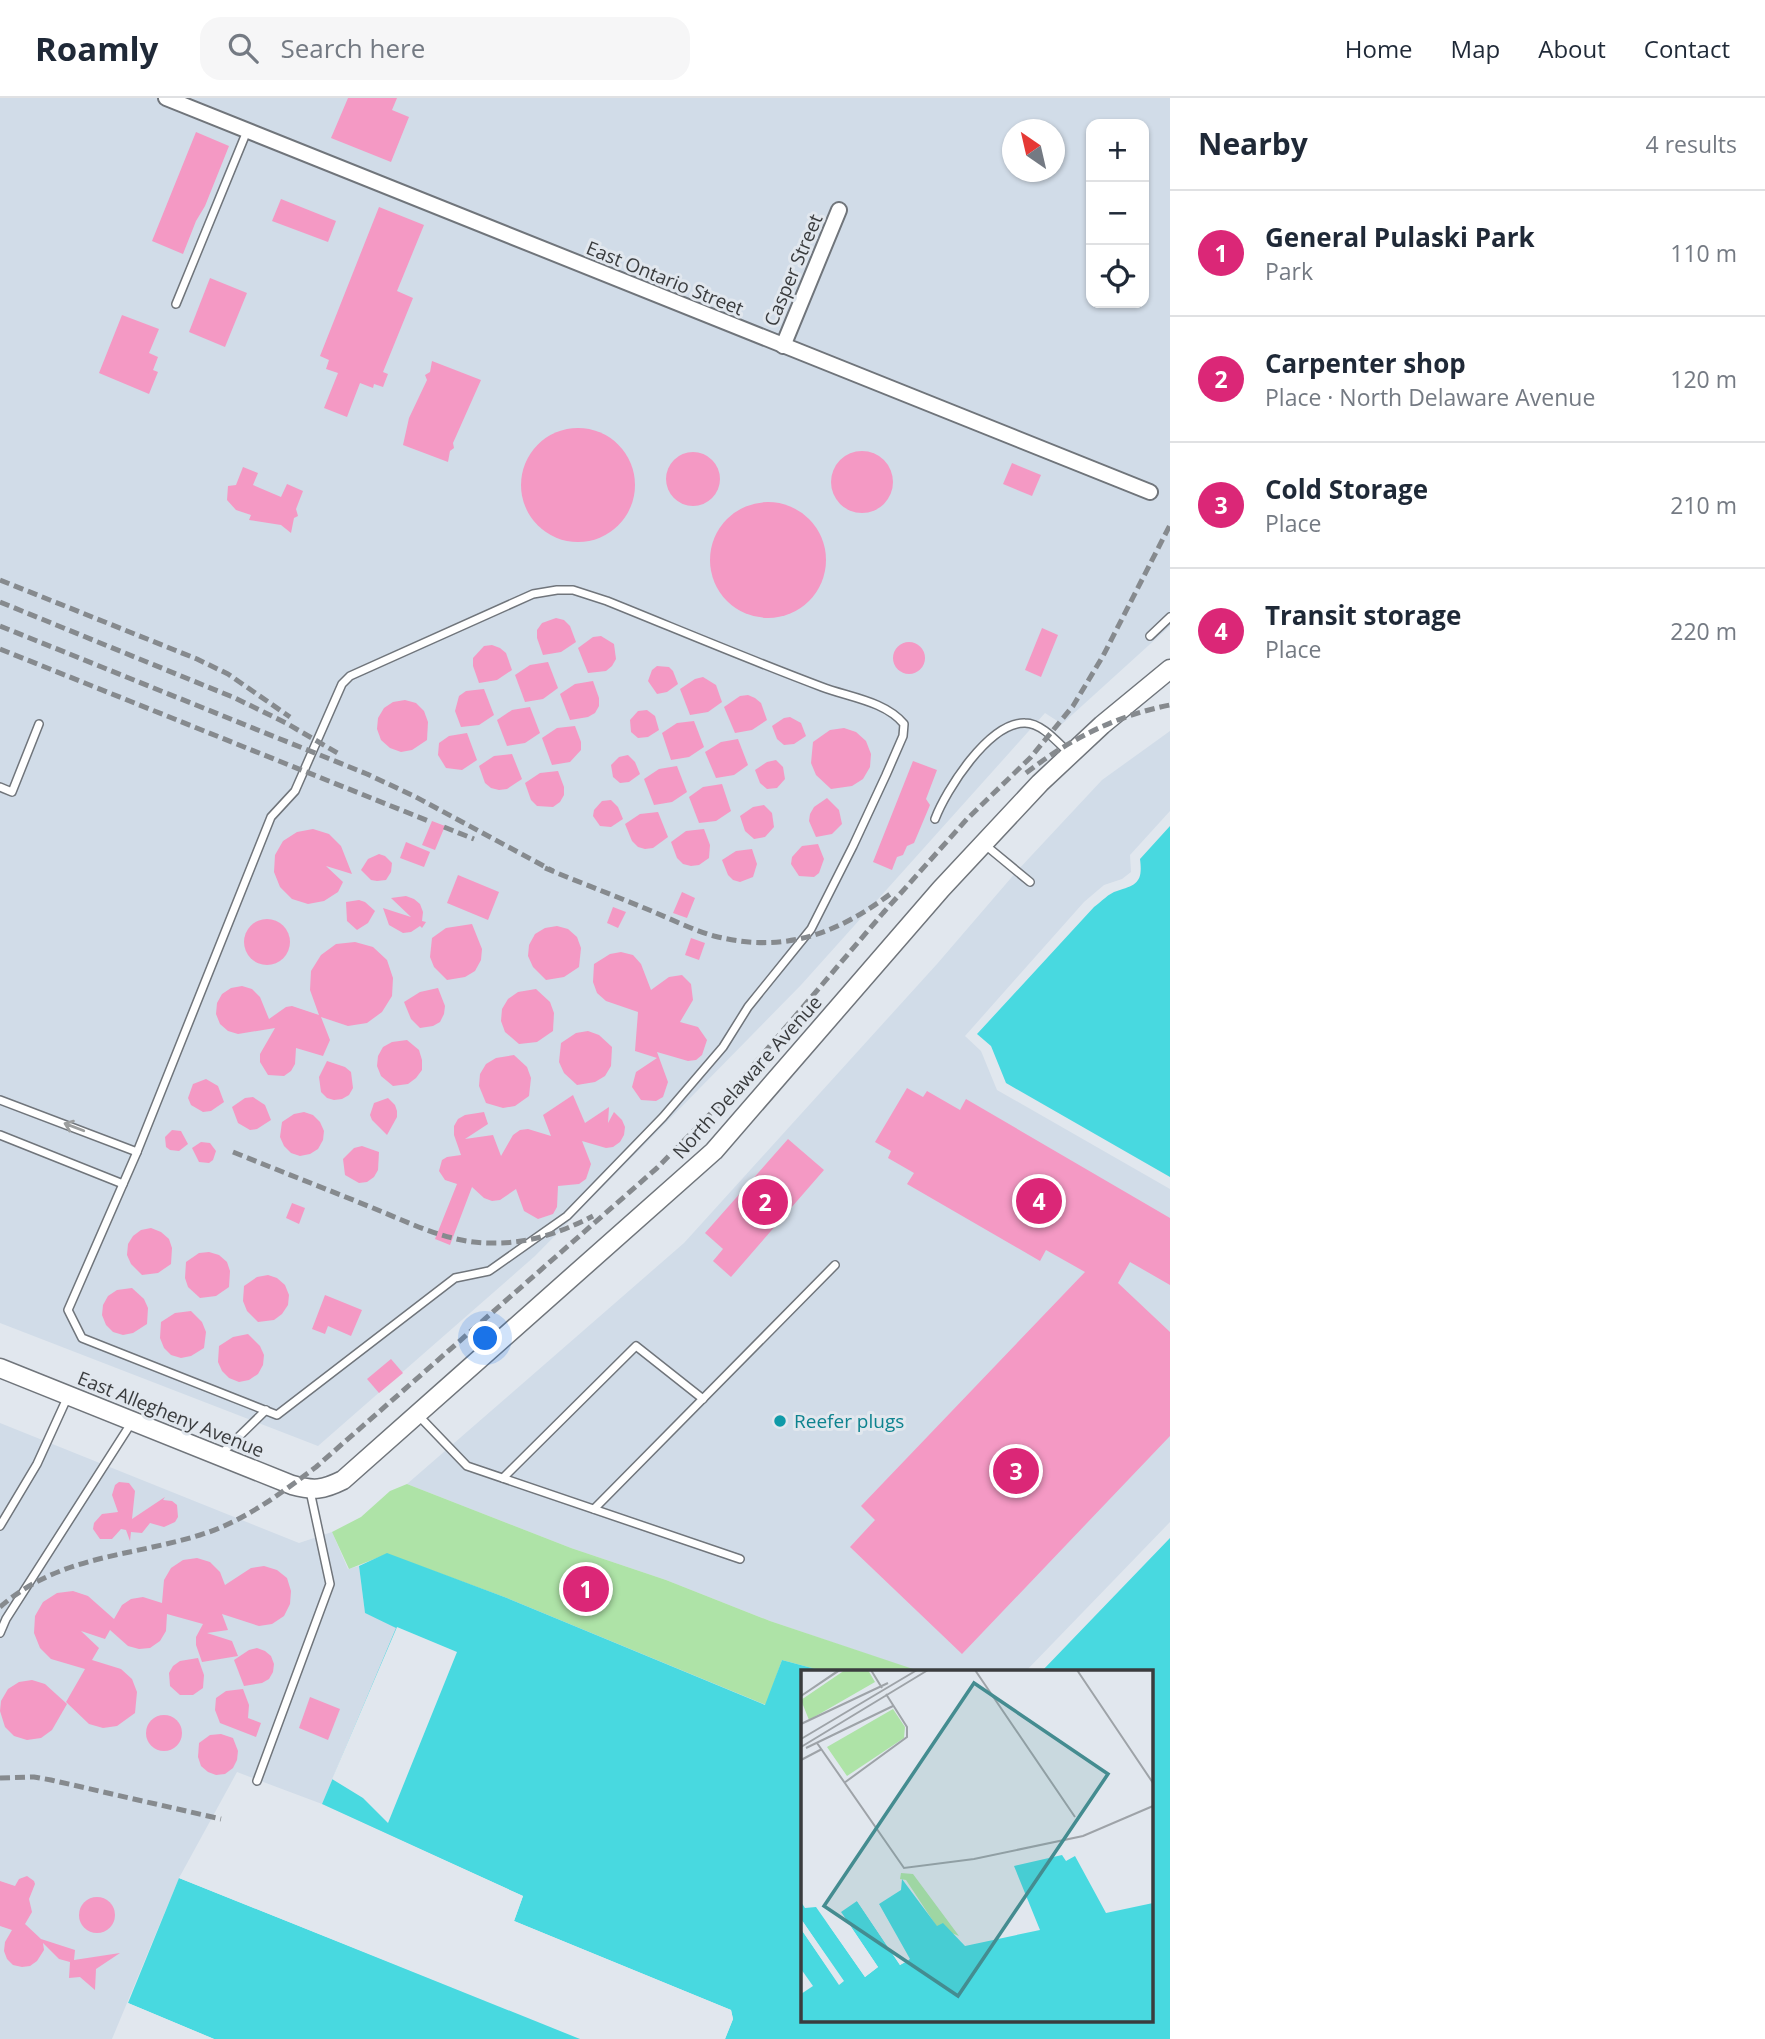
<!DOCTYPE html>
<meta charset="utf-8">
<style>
:root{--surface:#fff;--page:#f6f6f7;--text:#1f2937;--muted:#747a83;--line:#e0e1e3;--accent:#db2777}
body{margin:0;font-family:"Open Sans",sans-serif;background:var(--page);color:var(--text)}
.controls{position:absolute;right:21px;top:21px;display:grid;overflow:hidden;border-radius:14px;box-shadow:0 2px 5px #0004}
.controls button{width:63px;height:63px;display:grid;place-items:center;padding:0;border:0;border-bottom:2px solid var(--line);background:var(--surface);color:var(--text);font:35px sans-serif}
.compass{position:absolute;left:1002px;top:21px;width:63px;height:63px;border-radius:50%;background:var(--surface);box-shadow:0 2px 5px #0004;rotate:326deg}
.you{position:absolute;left:486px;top:1241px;width:24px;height:24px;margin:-18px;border:5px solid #fff;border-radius:50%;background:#1a73e8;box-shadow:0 0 0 10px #1a73e833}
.badge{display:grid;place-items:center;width:46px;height:46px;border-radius:50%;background:var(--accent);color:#fff;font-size:23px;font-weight:700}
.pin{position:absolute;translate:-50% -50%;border:4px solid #fff;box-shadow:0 2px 7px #0006}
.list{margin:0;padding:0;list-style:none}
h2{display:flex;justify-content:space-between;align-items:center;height:91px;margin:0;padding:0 28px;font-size:30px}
h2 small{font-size:23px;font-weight:400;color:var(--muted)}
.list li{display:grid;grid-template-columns:46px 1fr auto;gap:21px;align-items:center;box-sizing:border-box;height:126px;padding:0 28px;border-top:2px solid var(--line)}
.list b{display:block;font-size:26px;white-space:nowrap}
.list p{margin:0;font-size:23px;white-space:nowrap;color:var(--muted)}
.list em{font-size:23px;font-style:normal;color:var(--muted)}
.icon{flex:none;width:38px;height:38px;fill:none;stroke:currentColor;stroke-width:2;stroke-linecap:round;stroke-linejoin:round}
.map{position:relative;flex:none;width:1170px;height:1941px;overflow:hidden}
header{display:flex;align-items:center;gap:42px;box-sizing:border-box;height:98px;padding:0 35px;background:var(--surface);border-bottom:2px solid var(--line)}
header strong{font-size:33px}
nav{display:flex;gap:38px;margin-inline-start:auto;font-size:24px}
.search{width:490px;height:63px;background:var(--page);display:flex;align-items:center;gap:18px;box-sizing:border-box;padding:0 24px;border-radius:21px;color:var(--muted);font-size:26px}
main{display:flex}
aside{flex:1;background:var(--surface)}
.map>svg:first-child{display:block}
.built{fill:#d1dce8;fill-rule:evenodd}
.green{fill:#aee3a7}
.water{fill:#48d9e0}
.pier{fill:#e1e7ee}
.building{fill:#f499c4}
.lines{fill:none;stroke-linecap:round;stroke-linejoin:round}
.service-casing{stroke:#70757b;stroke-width:10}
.minor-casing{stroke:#70757b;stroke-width:18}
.tertiary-casing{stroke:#70757b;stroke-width:21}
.service{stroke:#fff;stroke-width:7}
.minor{stroke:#fff;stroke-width:14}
.tertiary{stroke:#fff;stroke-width:18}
.rail{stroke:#868a8e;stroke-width:5;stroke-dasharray:10 5;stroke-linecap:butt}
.oneway{stroke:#9c9e9e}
.culture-dot{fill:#0f9aa8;stroke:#e1e7ee;stroke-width:2.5}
.labels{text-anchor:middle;stroke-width:6;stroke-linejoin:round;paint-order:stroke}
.street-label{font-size:19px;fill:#3a3c3e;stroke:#e1e7ee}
.culture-label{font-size:19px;fill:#0d838f;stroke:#e1e7ee;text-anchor:start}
.inset-road{fill:none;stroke:#9ea3a8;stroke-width:2}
.view{fill:#448c90;fill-opacity:0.15;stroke:#448c90;stroke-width:3.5}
.inset-edge{fill:none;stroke:#3a3c3e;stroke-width:3.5}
</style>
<header>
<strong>Roamly</strong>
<div class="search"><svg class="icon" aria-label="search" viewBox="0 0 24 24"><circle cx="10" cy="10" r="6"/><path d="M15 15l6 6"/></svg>Search here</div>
<nav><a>Home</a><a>Map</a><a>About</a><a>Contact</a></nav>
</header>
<main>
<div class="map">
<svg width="1170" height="1941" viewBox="0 0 1170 1941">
<rect width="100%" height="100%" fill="#e1e7ee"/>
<g class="built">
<path d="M0 0H1170V528L1062 626 1045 615 801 887 535 1158 318 1348 0 1225ZM1091 26H1144V205H1091ZM1012 32H1054V74H1012Z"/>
<path d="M1170 633V713L1130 757 1131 774 1122 781 1104 787 1084 804 965 938 981 953 997 992 1170 1091V1424L1026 1573 919 1574 911 1571 770 1523 666 1482 571 1450 407 1386 684 1145 937 866 1017 773 1102 682Z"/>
<path d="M0 1325 299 1445 332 1434 348 1471 359 1468 365 1515 397 1529 322 1706 237 1674 179 1780 112 1941H0Z"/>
</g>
<path class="green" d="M407 1386 571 1450 666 1482 770 1523 919 1573H823L782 1562 766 1607 507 1500 387 1456 349 1471 332 1434 361 1419 390 1393Z"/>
<g class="water">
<path d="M1170 728V1079L1006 985 991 948 977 936 1094 809C1101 804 1109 795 1117 793 1137 787 1143 784 1140 761Z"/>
<path d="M1170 1440V1941H725L733 1921 731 1912 514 1823 523 1798 322 1706 396 1530 365 1515 359 1468 387 1455 507 1500 765 1607 782 1562 823 1573 802 1574V1922H1151V1574L1042 1573Z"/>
<path d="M179 1780 580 1941H214L128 1905Z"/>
</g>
<g class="pier">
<path d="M397 1529 457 1554 388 1725 363 1700 332 1681Z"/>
<path d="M318 1705 523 1798 514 1823 731 1912 733 1921 725 1941H721L729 1920V1915L512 1826 511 1822 519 1799 320 1709Z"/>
<path d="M181 1777 581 1938 583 1941 179 1780Z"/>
<path d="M128 1905 214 1941H205L127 1909Z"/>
</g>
<g class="building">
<path d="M348 0H397L392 12 409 19 391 64 331 40Z"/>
<path d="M196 34 229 48 205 108 196 123 183 156 152 143Z"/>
<path d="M281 101 336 123 328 144 272 123Z"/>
<path d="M379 109 424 127 397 193 413 200 383 274 388 276 383 289 374 286 373 290 360 285 347 319 324 310 338 275 326 271 329 262 320 258Z"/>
<path d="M210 180 247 195 225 249 189 234Z"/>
<path d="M122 217 159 231 149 255 158 259 153 272 158 274 149 296 99 275Z"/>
<path d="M432 263 481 282 453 345 454 350 450 353 448 364 403 347 409 320 427 282 425 277 430 274Z"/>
<circle cx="578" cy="387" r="57"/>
<circle cx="862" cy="384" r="31"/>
<circle cx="693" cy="381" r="27"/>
<path d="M1012 365 1041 377 1032 398 1003 386Z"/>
<path d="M243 369 258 375 253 387 281 399 287 386 303 393 296 411 298 418 294 420 291 435 281 427 249 422 251 417 236 412 227 402 228 388 236 387Z"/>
<circle cx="768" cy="462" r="58"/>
<path d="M556 520 564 522 570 528 576 544 561 554 543 557 537 540V532L542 525Z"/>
<path d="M1042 530 1058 537 1041 579 1025 572Z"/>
<path d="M601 538 614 546 616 561 612 568 606 573 588 575 578 550 593 539Z"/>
<circle cx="909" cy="560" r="16"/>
<path d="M492 547 500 550 506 555 512 572 497 582 479 585 473 568V560L484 548Z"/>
<path d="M548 564 558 590 543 601 525 604 515 577 530 567Z"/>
<path d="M657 568 669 569 673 573 678 586 667 594 657 596 648 583 652 572Z"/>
<path d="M703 579 716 587 722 604 708 614 690 617 680 591 695 581Z"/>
<path d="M593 583 599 600V608L595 615 588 619 570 622 560 596 575 586Z"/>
<path d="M484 591 494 617 479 627 461 629 455 613 459 598 466 593Z"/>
<path d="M748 597 755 600 761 605 767 622 752 632 735 635 724 609 740 598Z"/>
<path d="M405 602 416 605 424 613 428 624 427 642 412 652 401 654 390 650 381 642 377 631 378 620 384 610 393 604Z"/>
<path d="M530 609 540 635 525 645 507 648 497 622 512 612Z"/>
<path d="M647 612 655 618 659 632 648 639 638 640 631 634 630 622 638 613Z"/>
<path d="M790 619 801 625 806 638 794 646 784 647 777 641 772 628 784 620Z"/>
<path d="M694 623 704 649 689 659 671 662 662 635 677 625Z"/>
<path d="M575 628 581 644V652L570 664 552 667 542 640 557 630Z"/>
<path d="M844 630 856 634 866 643 871 656 870 669 863 681 852 688 831 691 816 677 811 665 813 644 830 632Z"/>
<path d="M467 635 477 662 462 672 446 670 438 657 439 645 449 638Z"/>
<path d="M738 641 748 667 734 677 716 680 705 654 721 644Z"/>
<path d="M512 656 522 681 507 691 499 692 491 690 485 685 479 668 494 658Z"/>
<path d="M628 657 635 664 640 676 629 684 620 685 613 679 611 667 619 659Z"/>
<path d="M776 662 783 669 785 681 777 690 767 691 760 685 755 672 767 664Z"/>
<path d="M913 663 937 672 926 701 930 707 914 745 907 748 903 757 897 759 892 772 873 764Z"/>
<path d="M677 668 687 694 672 704 654 707 644 681 659 671Z"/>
<path d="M558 673 564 689V697L560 704 553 709 537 708 531 702 525 685 540 675Z"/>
<path d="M722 686 731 713 716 723 699 725 689 699 703 689Z"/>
<path d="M827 700 839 712 842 726 832 736 816 739 809 723 810 716 814 709Z"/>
<path d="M611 702 618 709 623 721 611 729 600 728 593 718 594 712 602 703Z"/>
<path d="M764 707 772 715 774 729 765 739 754 741 745 733 740 718 753 709Z"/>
<path d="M658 714 668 739 653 750 645 751 638 749 632 743 625 726 640 716Z"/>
<path d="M432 723 445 728 435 752 422 747Z"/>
<path d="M313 731 329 736 341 748 352 776 326 768 343 784 338 794 324 803 308 806 292 801 280 789 274 774 275 757 283 743 297 734Z"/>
<path d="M704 731 710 747 709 760 699 767 691 768 683 766 677 760 671 744 686 733Z"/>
<path d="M406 744 430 754 424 769 400 760Z"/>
<path d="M818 746 824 761 819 775 814 779 799 778 791 766 792 759 802 748Z"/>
<path d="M752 751 757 766 753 779 740 784 733 782 728 777 722 762 736 753Z"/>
<path d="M379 756 385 758 392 765 391 774 386 782 377 783 371 782 361 772 368 761Z"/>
<path d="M458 777 499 794 488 822 447 805Z"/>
<path d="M682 794 695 800 687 820 673 815Z"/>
<path d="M406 798 414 801 420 806 423 814 422 823 426 824 422 830 420 828 411 834 403 835 389 827 383 810 411 819 391 800Z"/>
<path d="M359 802 365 804 375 813 368 825 357 832 347 823 346 804Z"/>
<path d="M613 809 626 814 618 830 607 825Z"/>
<circle cx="267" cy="844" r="23"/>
<path d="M472 826 482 851 481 862 475 873 465 879 447 882 434 869 430 859 432 840 446 830Z"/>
<path d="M557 828 568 831 577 839 581 850 579 869 564 879 546 882 533 869 528 858 529 847 535 836 545 830Z"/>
<path d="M691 840 705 845 699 862 685 857Z"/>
<path d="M355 844 373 849 387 862 393 880 392 898 382 914 367 925 348 928 321 919 330 942 323 958 296 950 295 966 291 973 284 978 268 977 260 964V956L275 930 238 936 228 933 220 926 216 916 217 905 222 896 231 890 242 888 252 891 260 899 269 921 286 909 292 908 319 917 310 892 311 873 321 857 336 846Z"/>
<path d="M621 854 633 857 641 866 651 892 669 879 682 877 691 886 693 902 680 924 698 929 707 942 702 957 696 962 688 963 657 954 668 984 663 999 656 1003 641 1002 632 989 636 974 657 960 635 953 638 914 606 903 597 895 593 884 594 866 610 856Z"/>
<path d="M438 890 445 908 444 916 440 924 433 928 420 930 411 921 404 904 420 894Z"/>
<path d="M536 891 550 904 554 915 553 933 537 944 519 946 505 934 501 923 502 911 508 901 518 894Z"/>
<path d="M588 933 599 937 612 949 611 968 605 978 595 984 577 987 564 975 559 964 561 945 576 935Z"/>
<path d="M407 942 419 952 422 962V972L416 980 408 986 393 988 381 978 377 968 378 958 383 949 392 944Z"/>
<path d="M514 957 527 969 531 980 529 998 515 1008 503 1010 486 1005 479 988 480 976 486 966 496 960Z"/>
<path d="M327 963 345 969 351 974 353 990 349 997 342 1001 334 1002 327 1000 321 994 319 979Z"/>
<path d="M206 981 218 988 224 1004 211 1013 203 1014 191 1007 188 1000 193 986Z"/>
<path d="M907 990 923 999 927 993 960 1012 966 1001 1170 1120V1187L1130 1164 1118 1185 1170 1234V1338L962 1556 850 1449 875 1422 861 1408 1085 1174 1046 1152 1040 1163 907 1086 914 1075 888 1060 891 1053 875 1044Z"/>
<path d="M573 997 585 1025 609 1009 608 1025 614 1014 622 1022 625 1029 624 1037 620 1044 613 1049 606 1050 582 1043 591 1066 586 1081 579 1086 558 1088 557 1109 553 1116 538 1121 524 1113 516 1091 500 1102 492 1103 484 1100 472 1089 450 1147 435 1141 457 1086 445 1082 439 1073 442 1062 447 1059 461 1057 454 1037V1028L458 1021 465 1017 484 1014 488 1026 465 1041 493 1037 501 1058 513 1037 520 1032 528 1031 551 1038 543 1017Z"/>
<path d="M253 999 265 1007 271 1022 257 1031 250 1032 238 1025 232 1009 245 1000Z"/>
<path d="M388 1000 395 1007 397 1013V1019L387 1037 372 1022 370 1017 374 1005Z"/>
<path d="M304 1014 313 1017 320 1024 324 1033 323 1042 318 1051 310 1056 300 1058 291 1055 284 1048 280 1039 282 1024 294 1016Z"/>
<path d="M172 1032 181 1033 188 1046 179 1053 170 1052 166 1049 165 1039Z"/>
<path d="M788 1041 824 1072 731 1179 713 1163 723 1151 705 1135Z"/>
<path d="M201 1044 210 1045 216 1053 213 1062 209 1065 199 1064 192 1050Z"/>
<path d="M362 1048 379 1054 378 1072 374 1079 367 1084 359 1085 345 1077 343 1061 354 1050Z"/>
<path d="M292 1105 305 1110 299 1126 286 1120Z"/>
<path d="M151 1130 161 1134 169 1141 172 1150 171 1166 158 1175 142 1177 131 1166 127 1157 128 1146 133 1138 141 1132Z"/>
<path d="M209 1154 219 1157 227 1164 230 1173 229 1189 216 1198 200 1200 188 1189 185 1180 186 1164 199 1155Z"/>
<path d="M268 1177 277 1180 285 1187 289 1197 288 1207 282 1216 274 1222 258 1224 247 1213 243 1203 244 1188 257 1179Z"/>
<path d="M132 1190 144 1201 148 1210 147 1226 133 1235 123 1237 113 1234 106 1227 102 1217 103 1207 108 1198 117 1192Z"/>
<path d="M325 1197 362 1212 351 1238 328 1228 325 1236 312 1231Z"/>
<path d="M191 1213 202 1224 206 1234 204 1250 191 1258 181 1260 171 1257 164 1250 160 1240 161 1224 175 1215Z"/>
<path d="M248 1236 260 1248 264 1257 263 1267 258 1276 249 1282 239 1284 229 1280 222 1273 218 1264 219 1248 233 1239Z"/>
<path d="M391 1261 403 1275 379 1295 367 1281Z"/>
<path d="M119 1384 129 1385 135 1393 132 1421 165 1399 163 1402 172 1403 177 1407 178 1419 175 1424 164 1429 150 1425 142 1435 131 1434 130 1443 126 1432 121 1431 112 1441H100L93 1431 94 1425 102 1416 118 1414 112 1397 115 1387Z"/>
<path d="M197 1460 210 1464 220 1474 225 1487 251 1470 264 1468 277 1472 287 1480 291 1493 290 1506 284 1518 272 1526 259 1528 222 1516 228 1532 207 1535 232 1543 238 1558 202 1564 196 1547V1539L203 1526 167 1516 166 1533 160 1543 150 1550 139 1551 128 1548 110 1532 105 1541 81 1533 99 1550 92 1562 121 1571 132 1581 137 1594 135 1615 117 1628 103 1630 89 1626 66 1604 85 1571 51 1561 40 1550 34 1535 35 1518 43 1504 57 1495 73 1493 88 1498 114 1521 122 1507 131 1501 143 1499 162 1505 164 1482 171 1470 183 1462Z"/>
<path d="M257 1550 265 1553 271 1558 274 1566 273 1574 269 1581 262 1585 244 1588 234 1562 249 1552Z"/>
<path d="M198 1560 204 1577 203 1590 193 1597H180L170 1588 169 1575 173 1568 180 1563Z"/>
<path d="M32 1582 45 1586 67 1606 52 1632 41 1640 27 1642 14 1638 5 1629 0 1613 1 1603 8 1591 19 1584Z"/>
<path d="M243 1591 249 1607 248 1620 261 1625 256 1639 220 1625 215 1612 216 1600 226 1593Z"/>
<path d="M310 1599 340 1611 328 1642 299 1630Z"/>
<circle cx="164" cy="1635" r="18"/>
<path d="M221 1636 233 1640 238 1653 237 1662 233 1670 225 1676 216 1677 208 1674 201 1668 198 1659 199 1645 210 1637Z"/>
<path d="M27 1778 34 1783 35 1786 29 1801 32 1814 25 1826 41 1841 75 1852 74 1862 120 1855 96 1871 95 1892 80 1879 69 1880 70 1864 59 1861 43 1845 44 1852 37 1863 30 1868 22 1869 13 1867 7 1861 4 1853 5 1844 12 1832 0 1828V1783L15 1788 19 1781Z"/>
<circle cx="97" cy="1817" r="18"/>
</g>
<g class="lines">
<g class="service-casing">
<g id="service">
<path d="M176 206 247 33"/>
<path d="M557 492H573L607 503C679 532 750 562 822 589 848 599 885 603 904 626L903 638 886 677 853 748 811 831 748 909 723 949 663 1019 567 1118 489 1173 455 1180 277 1317 82 1240 68 1212 137 1054 271 719 295 693 342 586 350 578 533 496Z"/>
<path d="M1150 538 1170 519"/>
<path d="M0 689 12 694 39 626"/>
<path d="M935 721C946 692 989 624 1025 625 1042 625 1058 645 1069 655"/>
<path d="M984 746 1030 784"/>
<path d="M0 1002 137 1054"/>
<path d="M0 1037 123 1086"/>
<path d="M418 1317 467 1368 740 1461"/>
<path d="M220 1357 266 1312"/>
<path d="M503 1380 636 1248 703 1301"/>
<path d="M594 1411 835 1167"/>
<path d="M0 1428 37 1366 68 1298"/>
<path d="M0 1535 6 1521 132 1324"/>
<path d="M257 1683 330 1486 310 1393"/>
</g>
</g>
<g class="minor-casing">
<g id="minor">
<path d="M166 0 1150 394"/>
<path d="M783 248 839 112"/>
</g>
</g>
<g class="tertiary-casing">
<path id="tertiary" d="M0 1270 292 1387C314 1393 323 1392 343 1382L714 1053 941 791 1040 685 1102 627 1170 571"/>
</g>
<use href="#service" class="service"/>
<use href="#minor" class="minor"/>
<use href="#tertiary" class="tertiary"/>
<g class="rail">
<path d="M0 482 197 561 228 576 290 619"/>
<path d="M0 504 235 600 286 625 341 657"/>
<path d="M0 528 367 676 414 698 553 773"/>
<path d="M0 551 431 724"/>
<path d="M1026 675C1070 641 1115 618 1170 607"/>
<path d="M444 729 474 741"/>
<path d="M545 770C581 785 618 799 654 814 673 822 693 832 714 838 785 856 837 836 893 794"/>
<path d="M233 1054C280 1073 326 1091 373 1110 410 1125 449 1145 490 1145 528 1146 560 1135 593 1118"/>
<path d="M0 1509C60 1457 129 1459 200 1437 243 1424 280 1396 316 1369L657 1070 723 1003 883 815 967 721 1031 659 1073 608 1103 558 1170 427"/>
<path d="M0 1680 34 1679 51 1682 221 1721"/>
</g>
</g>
<defs><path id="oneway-shaft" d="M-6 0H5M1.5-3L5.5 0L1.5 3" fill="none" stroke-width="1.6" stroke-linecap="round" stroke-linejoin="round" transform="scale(1.75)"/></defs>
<use class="oneway" href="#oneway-shaft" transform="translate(74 1029) rotate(-159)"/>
<circle class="culture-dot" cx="780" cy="1323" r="7"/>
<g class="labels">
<g class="street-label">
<text transform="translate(793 172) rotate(-67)" y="7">Casper Street</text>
<text transform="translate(665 180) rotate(22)" y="7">East Ontario Street</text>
<text transform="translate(747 979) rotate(-48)" y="7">North Delaware Avenue</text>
<text transform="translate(171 1316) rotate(22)" y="7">East Allegheny Avenue</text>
</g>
<g class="culture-label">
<text x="794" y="1330">Reefer plugs</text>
</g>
</g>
<g transform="translate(801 1572)">
<rect width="352" height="352" fill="#e1e7ee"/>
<path d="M44 0H67L74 12 8 50 0 30ZM92 39 104 57 103 68 46 106 26 77ZM100 203 112 204 158 266 136 257 105 210 99 209Z" fill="#aee3a7"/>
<path d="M261 185 265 191 274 186 305 243 352 233V351H0V324L12 316 0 299V259L38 314 42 311 0 249V232L4 238 15 237 64 307 77 297 40 242 56 231 99 295 109 289 78 234 100 220 101 209 136 256 142 253 164 276 239 260 213 196Z" fill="#48d9e0"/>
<path d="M59 230 101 291 104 289 88 264 76 231 108 290 99 295 56 231ZM40 242 77 297 64 307 25 251 65 302 72 296ZM0 249 43 311 38 315 0 259Z" fill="#e1e7ee"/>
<path class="inset-road" d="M70 0 81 18M174 0 274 147M276 0 352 113M0 26 39 0M0 26 38 0M0 54 87 13M0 69 116 0M16 73 103 198 173 189 282 166 352 136M0 77 127 0M5 78 92 36M0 90 21 79M43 113 106 67V57L85 24"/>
<path class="view" d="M173 13 307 104 157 326 23 236Z"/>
<rect width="352" height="352" class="inset-edge"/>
</g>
</svg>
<div class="controls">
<button>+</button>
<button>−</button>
<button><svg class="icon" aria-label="locate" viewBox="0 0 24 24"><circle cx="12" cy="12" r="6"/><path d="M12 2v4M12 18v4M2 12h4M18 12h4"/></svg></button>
</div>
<svg class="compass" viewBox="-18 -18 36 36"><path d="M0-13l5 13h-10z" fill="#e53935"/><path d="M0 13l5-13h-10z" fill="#747a83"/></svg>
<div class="you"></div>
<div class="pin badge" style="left:586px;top:1491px">1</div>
<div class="pin badge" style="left:765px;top:1104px">2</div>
<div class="pin badge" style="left:1016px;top:1373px">3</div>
<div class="pin badge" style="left:1039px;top:1103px">4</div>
</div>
<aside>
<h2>Nearby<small>4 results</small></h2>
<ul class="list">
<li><span class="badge">1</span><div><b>General Pulaski Park</b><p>Park</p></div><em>110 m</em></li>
<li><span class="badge">2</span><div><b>Carpenter shop</b><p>Place · North Delaware Avenue</p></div><em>120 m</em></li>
<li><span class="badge">3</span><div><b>Cold Storage</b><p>Place</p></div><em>210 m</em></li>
<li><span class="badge">4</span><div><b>Transit storage</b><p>Place</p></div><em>220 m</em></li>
</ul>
</aside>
</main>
